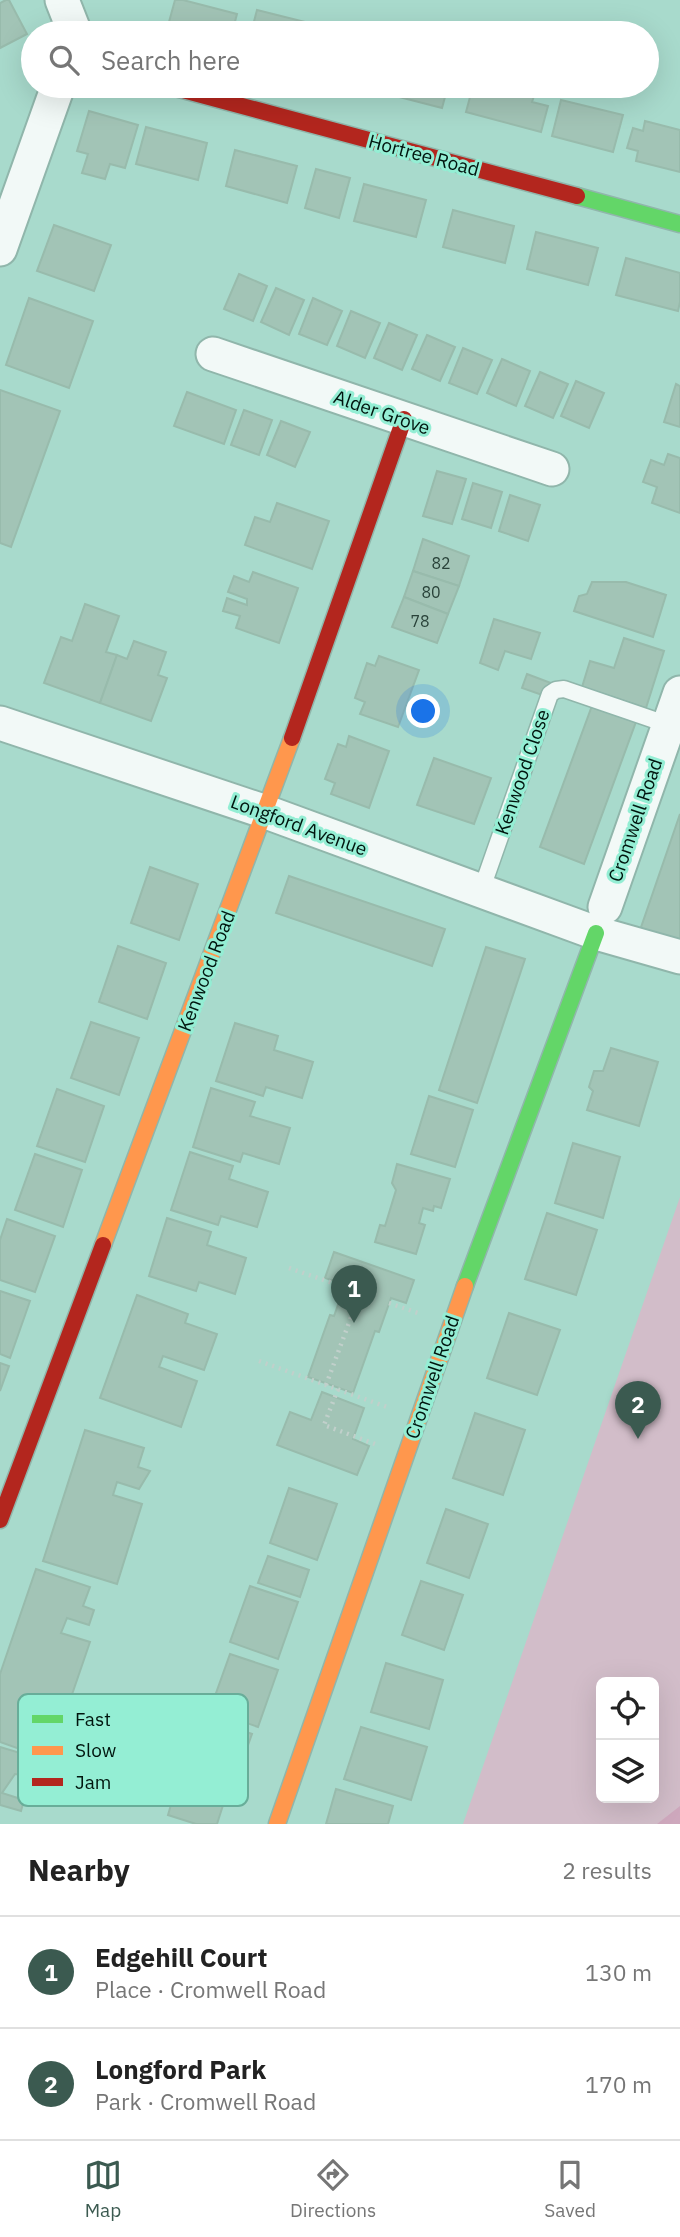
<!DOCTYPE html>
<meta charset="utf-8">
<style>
:root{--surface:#fff;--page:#f2f2f2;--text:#222;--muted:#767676;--line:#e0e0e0;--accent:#3b5a50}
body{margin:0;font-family:"IBM Plex Sans",sans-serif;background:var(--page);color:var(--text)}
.controls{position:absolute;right:21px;bottom:21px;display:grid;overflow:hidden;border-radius:10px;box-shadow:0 7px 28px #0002}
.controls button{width:63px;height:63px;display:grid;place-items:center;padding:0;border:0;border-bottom:2px solid var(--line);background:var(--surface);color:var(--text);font:35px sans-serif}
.you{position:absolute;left:424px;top:712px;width:24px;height:24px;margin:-18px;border:5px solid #fff;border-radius:50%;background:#1a73e8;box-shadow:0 0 0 10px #1a73e833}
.badge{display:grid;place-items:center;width:46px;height:46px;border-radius:50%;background:var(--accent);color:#fff;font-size:23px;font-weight:700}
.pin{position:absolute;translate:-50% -58px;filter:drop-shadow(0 2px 4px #0008)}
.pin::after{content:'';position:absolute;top:37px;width:24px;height:21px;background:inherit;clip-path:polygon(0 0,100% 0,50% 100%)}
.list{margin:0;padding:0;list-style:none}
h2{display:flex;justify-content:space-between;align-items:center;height:91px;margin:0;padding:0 28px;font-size:30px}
h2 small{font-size:23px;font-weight:400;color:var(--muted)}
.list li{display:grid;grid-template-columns:46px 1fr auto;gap:21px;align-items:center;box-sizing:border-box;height:112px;padding:0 28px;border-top:2px solid var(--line)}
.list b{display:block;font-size:26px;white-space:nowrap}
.list p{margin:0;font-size:23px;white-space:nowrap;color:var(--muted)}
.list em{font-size:23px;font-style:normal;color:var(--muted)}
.icon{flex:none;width:38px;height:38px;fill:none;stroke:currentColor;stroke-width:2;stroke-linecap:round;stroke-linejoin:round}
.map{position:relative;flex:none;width:680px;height:1824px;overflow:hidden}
.search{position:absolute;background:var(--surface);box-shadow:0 7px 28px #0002;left:21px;right:21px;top:21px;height:77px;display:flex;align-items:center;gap:18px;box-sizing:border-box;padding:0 24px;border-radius:38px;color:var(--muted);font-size:26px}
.sheet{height:315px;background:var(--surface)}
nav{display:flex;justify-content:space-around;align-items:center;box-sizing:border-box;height:98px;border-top:2px solid var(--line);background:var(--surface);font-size:19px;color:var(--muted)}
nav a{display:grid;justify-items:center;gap:4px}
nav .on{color:var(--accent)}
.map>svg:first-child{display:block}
.green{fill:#d2bdc9;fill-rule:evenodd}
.forest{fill:#cea8bd}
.building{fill:#a2c4b6;stroke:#98bbac;stroke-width:2}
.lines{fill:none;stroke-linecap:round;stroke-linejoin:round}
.lane-casing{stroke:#90b6ab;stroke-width:19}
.street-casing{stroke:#90b6ab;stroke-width:37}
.fast-casing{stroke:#90b6ab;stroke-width:19}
.slow-casing{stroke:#90b6ab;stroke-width:19}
.jam-casing{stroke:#90b6ab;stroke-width:19}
.path{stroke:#c1d0cb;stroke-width:4.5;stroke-dasharray:2 5;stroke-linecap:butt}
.lane{stroke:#f2f9f7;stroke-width:16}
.street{stroke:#f2f9f7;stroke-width:33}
.fast{stroke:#63d668;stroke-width:16}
.slow{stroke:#ff974d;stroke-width:16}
.jam{stroke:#b3261e;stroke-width:16}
.labels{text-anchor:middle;stroke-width:6;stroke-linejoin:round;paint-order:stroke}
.number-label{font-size:16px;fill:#294239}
.street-label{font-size:19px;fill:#00150e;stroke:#94eed4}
.key{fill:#94eed4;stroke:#68ad99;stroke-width:2}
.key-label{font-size:19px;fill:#00150e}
</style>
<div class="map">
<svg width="680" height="1824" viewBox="0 0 680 1824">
<rect width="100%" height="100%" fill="#a8dacc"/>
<path class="green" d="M680 1197V1824H463ZM601 1682H654V1798H601Z"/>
<path class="forest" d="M680 1806V1824H657Z"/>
<g class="building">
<path d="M6 0H9L27 34 0 48V3Z"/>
<path d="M175 0H183L237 14 232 33H166Z"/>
<path d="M257 10 313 24 311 33H251Z"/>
<path d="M382 86H448L442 108 380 92Z"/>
<path d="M473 86H506L535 93 532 102 548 106 541 132 466 112Z"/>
<path d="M561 100 623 115 613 152 552 136Z"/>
<path d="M89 111 138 125 125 168 110 164 105 179 82 173 88 154 77 151Z"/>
<path d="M645 121 680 130V172L636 161 638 151 627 148 633 128 643 131Z"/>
<path d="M146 127 207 143 198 180 136 164Z"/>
<path d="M235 150 297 166 287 203 226 186Z"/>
<path d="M316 169 350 178 339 218 305 208Z"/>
<path d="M364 184 426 200 416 237 354 221Z"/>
<path d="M453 210 514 226 505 263 443 247Z"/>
<path d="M54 225 111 245 94 291 37 271Z"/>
<path d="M536 232 598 248 588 285 527 269Z"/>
<path d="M626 258 680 273V302L678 311 616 295Z"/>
<path d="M239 274 267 286 253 321 224 309Z"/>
<path d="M276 288 304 300 289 335 261 322Z"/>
<path d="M29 298 93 321 69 388 6 365Z"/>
<path d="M313 298 342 311 327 345 299 334Z"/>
<path d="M351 311 380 323 365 358 337 346Z"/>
<path d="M389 323 417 335 402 370 374 358Z"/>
<path d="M427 335 455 347 440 381 412 369Z"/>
<path d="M463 348 492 360 477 394 449 383Z"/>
<path d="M502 359 530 371 516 406 487 393Z"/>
<path d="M540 372 568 384 553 418 525 406Z"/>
<path d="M576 381 604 393 589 428 561 416Z"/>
<path d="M676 384 680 386V427L664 422Z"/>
<path d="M0 390 60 411 11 547 0 543Z"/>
<path d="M187 392 236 410 224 444 174 426Z"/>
<path d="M244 410 272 420 259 455 231 445Z"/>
<path d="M281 421 310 432 295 467 267 455Z"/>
<path d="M668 454 680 458V513L652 503 657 487 643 482 651 460 664 465Z"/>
<path d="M437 471 466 479 452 524 423 516Z"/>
<path d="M473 483 502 492 491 528 462 519Z"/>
<path d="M510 495 540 505 528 541 499 531Z"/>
<path d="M277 503 329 521 312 569 245 545 255 517 270 522Z"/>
<path d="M423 539 469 556 459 586 413 571Z"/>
<path d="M413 571 459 586 448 614 404 597Z"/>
<path d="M253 572 298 588 279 643 236 628 240 616 223 611 227 598 247 605V599L228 592 234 576 249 582Z"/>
<path d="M592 582H626L666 595 653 637 574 611 579 596 587 594Z"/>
<path d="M404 597 448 614 437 643 392 627Z"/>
<path d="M85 604 119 616 106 652 117 655 100 703 44 683 61 637 72 641Z"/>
<path d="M494 619 540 633 531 659 505 651 498 670 480 663Z"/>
<path d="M624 638 664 651 646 708 582 687 590 661 614 668Z"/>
<path d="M134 641 166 652 158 675 167 678 151 721 100 703 117 655 127 659Z"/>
<path d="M379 656 419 670 398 727 360 714 365 702 355 698 367 663 375 666Z"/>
<path d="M527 674 551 683 545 696 522 688Z"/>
<path d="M593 703 637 719 584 864 540 847Z"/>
<path d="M349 736 389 751 369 808 331 794 335 783 325 779 338 744 346 747Z"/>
<path d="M434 758 491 778 474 824 417 805Z"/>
<path d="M680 814V954L637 939Z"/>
<path d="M150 867 198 884 179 940 131 923Z"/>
<path d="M289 876 445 929 432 966 276 913Z"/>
<path d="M118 946 166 963 147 1019 99 1002Z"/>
<path d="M486 947 525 959 477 1103 439 1090Z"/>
<path d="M91 1022 139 1038 119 1095 71 1078Z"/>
<path d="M235 1023 278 1036 274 1050 313 1062 302 1098 266 1087 263 1096 216 1081Z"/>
<path d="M611 1048 658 1062 639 1126 587 1110 593 1091 589 1087 594 1071H603Z"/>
<path d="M211 1088 255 1102 250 1116 290 1128 279 1164 243 1153 240 1162 193 1147Z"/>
<path d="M57 1089 104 1106 85 1162 37 1146Z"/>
<path d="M429 1096 473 1110 455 1167 411 1154Z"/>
<path d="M573 1143 620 1157 603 1218 555 1203Z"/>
<path d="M190 1152 233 1166 229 1179 268 1192 257 1227 221 1216 218 1225 171 1210Z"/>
<path d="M35 1154 82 1170 63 1227 15 1210Z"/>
<path d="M397 1164 450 1179 441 1208 434 1206 433 1211 423 1208 419 1223 425 1225 416 1254 375 1242 380 1225 385 1226 396 1190 392 1183Z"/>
<path d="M547 1213 597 1230 576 1295 525 1279Z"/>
<path d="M167 1218 211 1232 207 1245 246 1258 235 1294 199 1282 196 1291 149 1276Z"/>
<path d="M7 1219 55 1236 35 1292 0 1280V1240Z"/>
<path d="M334 1252 414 1280 406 1303 391 1298 379 1332 375 1331 353 1393 308 1377 330 1315 334 1316 345 1285 325 1278Z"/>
<path d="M0 1291 30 1301 10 1358 0 1354Z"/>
<path d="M137 1295 188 1314 185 1323 217 1334 204 1370 163 1356 159 1367 197 1381 181 1427 100 1398Z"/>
<path d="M509 1313 560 1330 537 1395 487 1378Z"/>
<path d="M0 1363 9 1366 0 1391Z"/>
<path d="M322 1392 364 1408 353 1439 369 1446 357 1475 277 1445 290 1412 311 1420Z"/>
<path d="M475 1413 525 1430 503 1495 453 1478Z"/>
<path d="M85 1430 144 1448 138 1467 150 1471 139 1489 117 1482 113 1495 142 1504 117 1584 43 1561Z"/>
<path d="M289 1488 337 1504 317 1560 270 1543Z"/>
<path d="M446 1509 488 1524 469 1578 427 1563Z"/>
<path d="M268 1556 309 1570 300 1597 258 1583Z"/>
<path d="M36 1569 90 1587 83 1606 94 1610 89 1625 67 1618 61 1633 90 1642 54 1747 34 1741 31 1753 0 1742V1674Z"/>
<path d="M421 1581 463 1595 444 1650 402 1635Z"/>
<path d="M250 1586 298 1602 278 1659 230 1642Z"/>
<path d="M230 1654 278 1670 258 1727 210 1710Z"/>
<path d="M386 1663 443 1680 429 1729 371 1712Z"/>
<path d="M204 1718 252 1734 232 1790 184 1774Z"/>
<path d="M361 1727 427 1747 411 1800 344 1779Z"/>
<path d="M0 1747 47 1761 36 1776 15 1774 2 1793 24 1800 21 1811 0 1805Z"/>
<path d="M177 1784 225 1799 217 1824H196L168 1815Z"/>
<path d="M336 1789 393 1806 388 1824H326Z"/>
</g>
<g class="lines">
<g class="lane-casing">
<path id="lane" d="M481 891 550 694 556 690 564 689 669 725"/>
</g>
<g class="street-casing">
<g id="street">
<path d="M62 0 75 33"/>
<path d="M0 249 58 86"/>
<path d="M213 354 552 469"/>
<path d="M0 723 266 812 596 933 680 957"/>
<path d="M605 907 680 693"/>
</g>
</g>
<g class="fast-casing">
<g id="fast">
<path d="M577 196 680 224"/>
<path d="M465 1286 596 933"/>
</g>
</g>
<g class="slow-casing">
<g id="slow">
<path d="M103 1245 292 738"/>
<path d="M277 1824 465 1286"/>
</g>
</g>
<g class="jam-casing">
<g id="jam">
<path d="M168 86 577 196"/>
<path d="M292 738 404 419"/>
<path d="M0 1520 103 1245"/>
</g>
</g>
<g class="path">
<path d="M289 1268 344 1287"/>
<path d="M389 1303 418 1313"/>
<path d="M259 1361 387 1407"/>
<path d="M326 1385 360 1293"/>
<path d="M338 1389 324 1425 375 1444"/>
</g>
<use href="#lane" class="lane"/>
<use href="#street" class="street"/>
<use href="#fast" class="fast"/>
<use href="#slow" class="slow"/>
<use href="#jam" class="jam"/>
</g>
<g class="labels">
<g class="number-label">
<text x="441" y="569">82</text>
<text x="431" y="598">80</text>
<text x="420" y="627">78</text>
</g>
<g class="street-label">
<text transform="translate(424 155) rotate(15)" y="7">Hortree Road</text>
<text transform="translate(382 412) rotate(19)" y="7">Alder Grove</text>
<text transform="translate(522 772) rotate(-71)" y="7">Kenwood Close</text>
<text transform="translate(635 820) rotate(-71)" y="7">Cromwell Road</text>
<text transform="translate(299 825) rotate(20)" y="7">Longford Avenue</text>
<text transform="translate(206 971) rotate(-69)" y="7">Kenwood Road</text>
<text transform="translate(432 1377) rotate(-71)" y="7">Cromwell Road</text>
</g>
</g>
<rect x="18" y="1694" width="230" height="112" rx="10" class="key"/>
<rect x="32" y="1715" width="31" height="8" fill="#63d668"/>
<rect x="32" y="1746" width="31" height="9" fill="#ff974d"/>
<rect x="32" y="1778" width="31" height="8" fill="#b3261e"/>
<g class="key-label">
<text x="75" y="1726">Fast</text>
<text x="75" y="1757">Slow</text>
<text x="75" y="1789">Jam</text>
</g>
</svg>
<div class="controls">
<button><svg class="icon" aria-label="locate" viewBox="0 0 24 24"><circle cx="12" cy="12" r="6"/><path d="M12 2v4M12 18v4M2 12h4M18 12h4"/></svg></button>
<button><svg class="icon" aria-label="layers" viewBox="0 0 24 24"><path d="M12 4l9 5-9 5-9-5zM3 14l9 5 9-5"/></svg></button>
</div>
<div class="you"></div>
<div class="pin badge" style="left:354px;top:1323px">1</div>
<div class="pin badge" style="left:638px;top:1439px">2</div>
<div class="search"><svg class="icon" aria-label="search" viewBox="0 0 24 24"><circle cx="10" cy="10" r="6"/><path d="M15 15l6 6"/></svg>Search here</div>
</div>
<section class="sheet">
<h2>Nearby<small>2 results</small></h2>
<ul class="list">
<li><span class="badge">1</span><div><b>Edgehill Court</b><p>Place · Cromwell Road</p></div><em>130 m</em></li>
<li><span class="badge">2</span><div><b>Longford Park</b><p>Park · Cromwell Road</p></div><em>170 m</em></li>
</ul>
</section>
<nav>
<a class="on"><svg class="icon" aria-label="map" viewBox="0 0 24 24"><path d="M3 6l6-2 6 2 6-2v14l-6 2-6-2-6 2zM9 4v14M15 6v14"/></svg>Map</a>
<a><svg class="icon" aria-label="directions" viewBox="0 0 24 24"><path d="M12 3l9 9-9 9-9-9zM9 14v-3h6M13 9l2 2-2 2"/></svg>Directions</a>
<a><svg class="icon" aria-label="saved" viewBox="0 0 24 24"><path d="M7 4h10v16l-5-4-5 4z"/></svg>Saved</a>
</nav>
